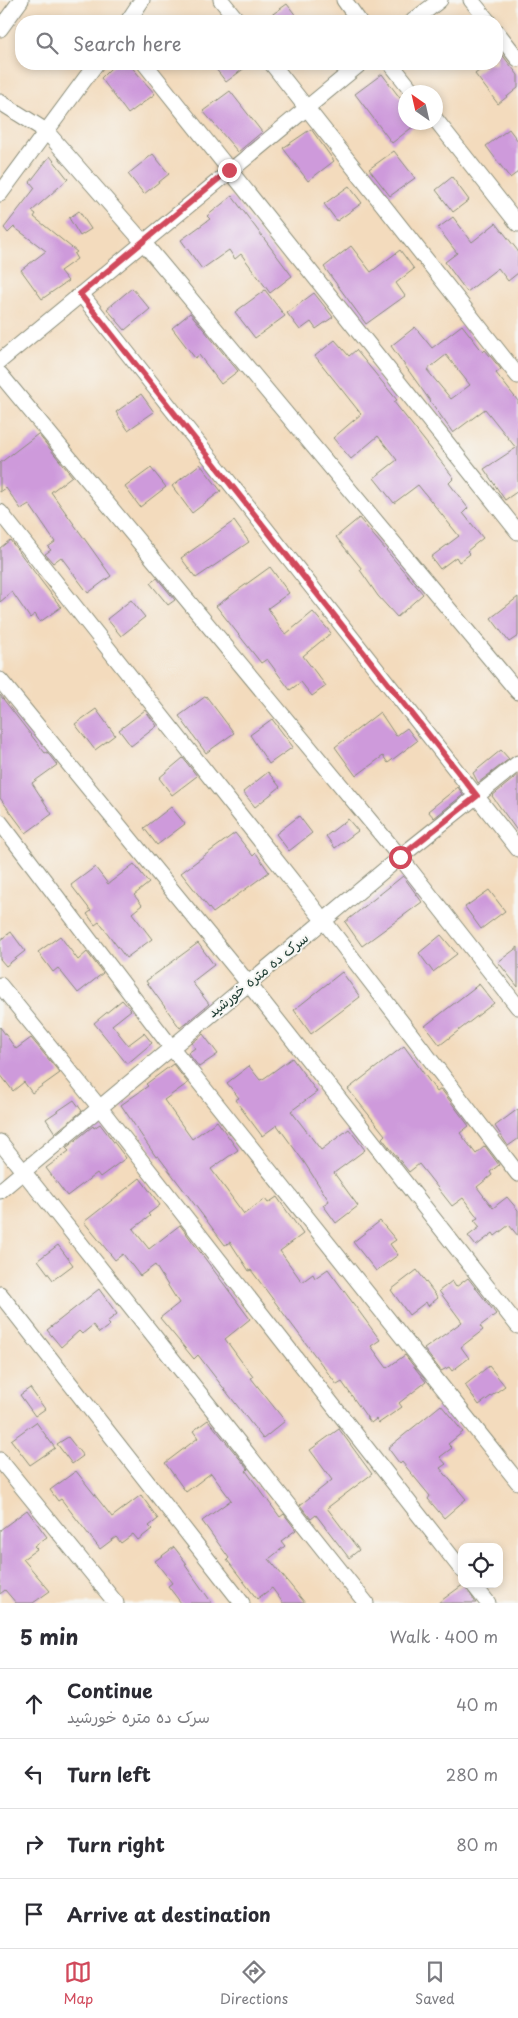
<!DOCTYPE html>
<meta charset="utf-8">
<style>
:root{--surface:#fff;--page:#f2f2f3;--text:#2b2b33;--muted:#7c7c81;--line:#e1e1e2;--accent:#d1495b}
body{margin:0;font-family:"Playpen Sans","Playpen Sans Arabic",sans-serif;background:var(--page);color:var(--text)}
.controls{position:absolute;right:15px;bottom:15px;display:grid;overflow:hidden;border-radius:10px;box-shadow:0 2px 8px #0003}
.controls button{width:45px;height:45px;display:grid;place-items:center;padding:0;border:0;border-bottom:1px solid var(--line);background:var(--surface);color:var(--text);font:25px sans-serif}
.compass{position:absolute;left:398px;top:85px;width:45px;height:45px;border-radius:50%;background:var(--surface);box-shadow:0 2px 8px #0003;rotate:326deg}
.stop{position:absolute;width:15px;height:15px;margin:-11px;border:4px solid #d1495b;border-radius:50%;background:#fff}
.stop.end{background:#d1495b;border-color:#fff;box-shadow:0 1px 5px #0008}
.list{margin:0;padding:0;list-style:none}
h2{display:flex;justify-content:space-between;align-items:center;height:65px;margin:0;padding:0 20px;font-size:21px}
h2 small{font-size:16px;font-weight:400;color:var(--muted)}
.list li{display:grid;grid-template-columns:32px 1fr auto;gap:15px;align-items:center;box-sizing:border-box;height:70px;padding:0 20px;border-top:1px solid var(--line)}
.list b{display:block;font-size:19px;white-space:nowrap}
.list p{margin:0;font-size:16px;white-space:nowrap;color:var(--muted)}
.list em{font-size:16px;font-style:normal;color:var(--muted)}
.icon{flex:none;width:28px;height:28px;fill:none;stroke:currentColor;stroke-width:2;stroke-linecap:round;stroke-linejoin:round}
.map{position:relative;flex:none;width:518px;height:1603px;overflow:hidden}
.search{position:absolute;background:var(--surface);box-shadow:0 2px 8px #0003;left:15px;right:15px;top:15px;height:55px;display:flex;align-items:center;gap:12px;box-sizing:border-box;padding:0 18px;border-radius:20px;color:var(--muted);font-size:19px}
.sheet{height:345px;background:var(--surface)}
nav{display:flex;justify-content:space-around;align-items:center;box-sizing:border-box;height:70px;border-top:1px solid var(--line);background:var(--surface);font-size:14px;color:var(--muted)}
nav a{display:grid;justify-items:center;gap:2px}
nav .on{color:var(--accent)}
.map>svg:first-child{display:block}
.building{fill:#ce9adb;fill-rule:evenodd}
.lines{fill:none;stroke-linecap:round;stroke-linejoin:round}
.street-casing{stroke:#898c78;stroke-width:17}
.street{stroke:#fff;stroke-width:15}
.route{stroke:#d1495b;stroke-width:6}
.labels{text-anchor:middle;stroke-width:4;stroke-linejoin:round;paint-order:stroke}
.street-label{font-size:14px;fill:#1f3d34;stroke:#f6f6f2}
</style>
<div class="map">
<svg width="518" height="1603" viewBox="0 0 518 1603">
<rect width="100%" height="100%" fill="#f6f6f2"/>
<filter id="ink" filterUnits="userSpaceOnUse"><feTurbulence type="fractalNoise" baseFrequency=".02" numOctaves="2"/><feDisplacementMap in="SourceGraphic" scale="10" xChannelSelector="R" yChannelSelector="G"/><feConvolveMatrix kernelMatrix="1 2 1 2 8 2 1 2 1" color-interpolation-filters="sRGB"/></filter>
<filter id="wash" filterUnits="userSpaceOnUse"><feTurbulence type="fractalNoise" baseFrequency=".0096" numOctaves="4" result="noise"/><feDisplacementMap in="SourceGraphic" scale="20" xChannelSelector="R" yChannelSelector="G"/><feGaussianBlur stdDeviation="1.12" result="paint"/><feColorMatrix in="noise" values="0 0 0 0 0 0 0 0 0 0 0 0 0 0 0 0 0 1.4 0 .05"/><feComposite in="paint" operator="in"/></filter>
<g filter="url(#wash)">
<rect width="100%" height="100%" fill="#f3dbbd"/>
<g id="blocks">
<g class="building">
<path d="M287 4 300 21H263Z"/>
<path d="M497 48 518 75V88L498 104 475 74 488 64H497Z"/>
<path d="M115 64H129L155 94 128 114 101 78Z"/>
<path d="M212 64H250L226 82Z"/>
<path d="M382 74 400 98 404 96 406 98V122H419L392 143 355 94Z"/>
<path d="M230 91 262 132 238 152 203 111Z"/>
<path d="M311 129 334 161 308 181 283 148Z"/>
<path d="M509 129 518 141V172L510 178 486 146Z"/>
<path d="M394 151 415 178 390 196 369 169Z"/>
<path d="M153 154 169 174 144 194 128 174Z"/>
<path d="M50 156 68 179 32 211 36 214 34 217 77 252 74 254 77 259 60 271 68 281 42 299 21 270 46 251 14 227 8 233 4 228 35 188 30 182Z"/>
<path d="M452 177 469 200 453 212 436 190Z"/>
<path d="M349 186 362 203 337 221 324 204Z"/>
<path d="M232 196 292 276 270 293 241 254 235 259 229 250 202 269 181 240 210 219 207 216Z"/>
<path d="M79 211 91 229 80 236 69 218Z"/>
<path d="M453 217 472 242 496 223 518 251V273L508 281 498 268 467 292 445 262 457 253 438 228Z"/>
<path d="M351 246 371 272 400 250 414 269 396 283 405 296 366 324 324 267Z"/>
<path d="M132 288 150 309 125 330 107 309Z"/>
<path d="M265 290 285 316 255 338 235 312Z"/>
<path d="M314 293 333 317 316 329 311 322 300 330 287 313Z"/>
<path d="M190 313 238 371 221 384 199 355 195 358 172 328Z"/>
<path d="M462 325 483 352 485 350 501 369 496 373 518 401V491L505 500 484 469 516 448 485 409 453 433 391 346 415 327 432 348ZM446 355 470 385 451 399 427 370Z"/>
<path d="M335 340 349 356 356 350 397 400 394 402 454 478 449 483 468 508 463 513 483 538 467 551 470 554 459 562 456 557 440 569 431 557 459 536 418 485 394 503 374 478 397 460 378 436 351 459 333 438 361 414 315 356Z"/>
<path d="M141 394 154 412 128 430 116 412Z"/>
<path d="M38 434 72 476 51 492 111 576 88 593 61 557 53 563 45 554 51 550 48 547 55 542 29 504 21 509 6 488 0 492V463Z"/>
<path d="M200 464 221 491 192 513 172 486Z"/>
<path d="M151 468 166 487 140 507 125 487Z"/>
<path d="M359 518 423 594 397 617 378 596 360 570 362 569 336 537Z"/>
<path d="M234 521 249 542 196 578 181 558Z"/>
<path d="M10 540 61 607 40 622 35 614 30 618 12 592 0 602V548Z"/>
<path d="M270 567 289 593 268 608 283 632 286 634 313 612 331 633 303 656 326 686 312 696 301 682 290 690 267 659 261 663 216 606Z"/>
<path d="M157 578 175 600 168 605 150 583Z"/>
<path d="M518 597V636L509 642 491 618Z"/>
<path d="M131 600 145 617 121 636 107 619Z"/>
<path d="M0 695 45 753 47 752 57 765 32 783 52 814 26 833 0 798Z"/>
<path d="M206 696 234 733 206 753 179 716Z"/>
<path d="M96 709 115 735 95 750 75 724Z"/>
<path d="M145 710 157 726 131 746 119 730Z"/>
<path d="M380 712 396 736 407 728 417 741 388 763 383 756 356 776 335 747Z"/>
<path d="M272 719 293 747 269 764 250 735Z"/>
<path d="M501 750 509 759 478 783 473 773Z"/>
<path d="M183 758 197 776 172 795 159 778Z"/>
<path d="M268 772 280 787 255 807 243 792Z"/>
<path d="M518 775V832L492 796Z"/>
<path d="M458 787 463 795 434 818 428 811Z"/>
<path d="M171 807 185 824 157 845 144 828Z"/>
<path d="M299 816 312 833 289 851 276 834Z"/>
<path d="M348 819 358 831 335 848 326 836Z"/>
<path d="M235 833 253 856 256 853 269 872 213 913 181 873Z"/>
<path d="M134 864 149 883 134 895 142 905 132 913 152 939 126 958 99 922 95 925 87 914 91 911 71 885 95 867 108 884Z"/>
<path d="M403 876 422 902 362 946 345 922Z"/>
<path d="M489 890 505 911 481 929 465 907Z"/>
<path d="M11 932 25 951 6 966 0 959V940Z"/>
<path d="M441 935 457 954 433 972 419 953Z"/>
<path d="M60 936 78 960 87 952 103 973 78 993 58 968 53 972 38 952Z"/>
<path d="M198 943 214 965 192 982 209 1004 180 1028 146 981Z"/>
<path d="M518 947V987L498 962Z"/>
<path d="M342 972 360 997 311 1034 294 1010Z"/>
<path d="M479 984 494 1003 440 1045 425 1026Z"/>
<path d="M122 1000 131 1010 112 1025 128 1045 144 1033 152 1043 127 1064 94 1023Z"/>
<path d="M0 1027 16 1049 31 1038 60 1073 32 1093 24 1082 13 1091 0 1074Z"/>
<path d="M203 1034 218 1054 199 1067 188 1053 195 1048 192 1043Z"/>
<path d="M404 1046 437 1092 441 1089 469 1126 460 1133 476 1154 485 1146 499 1165 490 1172 492 1175 477 1187 493 1208 507 1197 518 1210V1236L509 1225 495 1236 493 1233 476 1246 468 1236 480 1227 474 1220 478 1218 463 1198 452 1206 419 1164 409 1172 382 1138 385 1135 348 1089Z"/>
<path d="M292 1058 317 1092 291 1111 321 1150 349 1129 365 1150 334 1173 358 1206 336 1223 323 1205 329 1201 304 1162 277 1125 262 1136 235 1100 239 1098 227 1083 249 1066 260 1080 263 1079Z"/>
<path d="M173 1064 188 1083 164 1100 192 1139 217 1121 238 1150 211 1169 244 1214 265 1199 268 1203 277 1197 303 1234 280 1251 302 1282 313 1274 315 1278 328 1269 380 1340 371 1346 387 1368 405 1355 426 1382 399 1403 402 1407 379 1423 376 1419 371 1423 342 1382 337 1385 251 1270 249 1271 230 1242 225 1245 158 1156 156 1157 121 1105 148 1086 146 1084Z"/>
<path d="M74 1100 82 1111 55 1133 46 1119Z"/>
<path d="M518 1109V1139L508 1146 495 1126Z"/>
<path d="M100 1124 126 1158 100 1177 97 1173 67 1196 46 1168 69 1151 66 1148 93 1126 94 1128Z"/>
<path d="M140 1178 160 1205 148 1214 150 1216 133 1229 149 1249 180 1225 250 1319 225 1339 253 1377 251 1378 285 1421 263 1439 198 1355 194 1359 160 1318 179 1303 155 1265 140 1276 123 1254 115 1260 84 1222Z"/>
<path d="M380 1221 396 1240 390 1244 398 1255 376 1271 353 1242Z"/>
<path d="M58 1245 73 1265 53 1280 38 1260Z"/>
<path d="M417 1270 438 1298 428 1306 426 1302 409 1315 391 1290Z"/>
<path d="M468 1278 496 1314 480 1326 483 1330 461 1347 469 1358 452 1371 449 1367 441 1371 424 1349 462 1322 439 1291 452 1281 456 1287Z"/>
<path d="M99 1289 117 1314 107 1322 110 1325 99 1333 93 1325 82 1334 79 1331 61 1347 47 1330Z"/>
<path d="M489 1366 505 1386 479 1405 465 1385Z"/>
<path d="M30 1388 45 1409 35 1416 20 1395Z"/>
<path d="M441 1405 463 1432 448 1444 452 1448 440 1457 446 1464 440 1468 466 1499 444 1518 428 1499 430 1496 402 1462 400 1464 388 1448Z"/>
<path d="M208 1420 248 1469 246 1471 280 1517 284 1514 296 1530 281 1541 285 1546 269 1559 305 1603H283L272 1588 257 1599 227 1560 229 1558 202 1521 231 1500 211 1473 186 1492 165 1463 198 1438 193 1431Z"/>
<path d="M36 1422 55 1448 30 1465 11 1440Z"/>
<path d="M339 1429 372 1474 327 1508 359 1550 349 1558 316 1515 311 1519 300 1505 332 1480 310 1450Z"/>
<path d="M68 1437 83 1456 72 1464 57 1444Z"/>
<path d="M76 1471 112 1517 141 1495 158 1519 149 1526 152 1529 138 1540 133 1534 121 1543 116 1537 100 1549 61 1499 58 1501 50 1490Z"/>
<path d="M27 1510 47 1537 34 1546 37 1549 23 1559 50 1591 33 1603H16L5 1590 0 1594V1530Z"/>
<path d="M174 1547 187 1564 185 1565 212 1603H181L168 1586 172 1583 155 1561Z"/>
<path d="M464 1584 476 1603H438Z"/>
</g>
</g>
</g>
<g filter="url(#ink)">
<use href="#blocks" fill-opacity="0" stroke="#898c78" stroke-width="1"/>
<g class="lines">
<g class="street-casing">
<g id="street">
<path d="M221 0 238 21"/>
<path d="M344 0 359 21"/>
<path d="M471 0 488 21"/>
<path d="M128 21 142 0"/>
<path d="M413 21 440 0"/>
<path d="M0 29 21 0"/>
<path d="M497 32 518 59"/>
<path d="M145 64 518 532"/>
<path d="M272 64 518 376"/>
<path d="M391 64 413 92"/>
<path d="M0 102 46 131 143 242 518 692"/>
<path d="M436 120 518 224"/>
<path d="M0 194 96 64"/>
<path d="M81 294 518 849"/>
<path d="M0 361 360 64"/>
<path d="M0 374 400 857 518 1007"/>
<path d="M0 512 324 921 518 1174"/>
<path d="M0 680 248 983 518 1326"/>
<path d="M0 822 171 1047 518 1482"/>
<path d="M0 985 100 1108 462 1570"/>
<path d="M0 1142 366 1603"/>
<path d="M0 1191 400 857 518 763"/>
<path d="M0 1294 242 1603"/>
<path d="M0 1460 116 1603"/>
<path d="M473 1584 488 1603"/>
</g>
</g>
<use href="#street" class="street"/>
</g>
</g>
<g class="lines" filter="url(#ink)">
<path class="route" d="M229 170 80 294 477 796 400 857"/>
</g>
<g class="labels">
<g class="street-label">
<text transform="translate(258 975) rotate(-39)" y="5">سرک ده متره خورشید</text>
</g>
</g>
</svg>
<div class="controls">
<button><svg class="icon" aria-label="locate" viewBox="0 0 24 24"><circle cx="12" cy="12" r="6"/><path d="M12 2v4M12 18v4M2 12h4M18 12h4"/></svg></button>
</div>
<svg class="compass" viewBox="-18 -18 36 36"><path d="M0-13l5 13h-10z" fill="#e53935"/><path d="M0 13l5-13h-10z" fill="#7c7c81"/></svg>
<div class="stop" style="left:400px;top:857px"></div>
<div class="stop end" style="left:229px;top:170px"></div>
<div class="search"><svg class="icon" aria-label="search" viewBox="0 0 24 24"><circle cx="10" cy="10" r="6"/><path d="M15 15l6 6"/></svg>Search here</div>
</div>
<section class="sheet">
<h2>5 min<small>Walk · 400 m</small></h2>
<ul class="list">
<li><svg class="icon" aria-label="ahead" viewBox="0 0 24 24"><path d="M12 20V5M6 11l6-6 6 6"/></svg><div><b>Continue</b><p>سرک ده متره خورشید</p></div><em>40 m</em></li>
<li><svg class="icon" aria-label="left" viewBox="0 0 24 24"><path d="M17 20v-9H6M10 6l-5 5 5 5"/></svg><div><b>Turn left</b></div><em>280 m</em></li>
<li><svg class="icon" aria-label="right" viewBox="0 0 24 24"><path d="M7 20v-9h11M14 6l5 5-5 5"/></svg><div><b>Turn right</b></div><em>80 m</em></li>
<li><svg class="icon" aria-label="arrive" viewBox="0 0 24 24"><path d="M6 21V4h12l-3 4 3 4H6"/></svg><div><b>Arrive at destination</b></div></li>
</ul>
</section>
<nav>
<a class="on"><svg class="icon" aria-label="map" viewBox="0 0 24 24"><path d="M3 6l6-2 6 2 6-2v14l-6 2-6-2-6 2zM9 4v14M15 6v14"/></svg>Map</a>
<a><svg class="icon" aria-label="directions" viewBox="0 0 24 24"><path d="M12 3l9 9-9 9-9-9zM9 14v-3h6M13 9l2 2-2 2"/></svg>Directions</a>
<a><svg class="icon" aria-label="saved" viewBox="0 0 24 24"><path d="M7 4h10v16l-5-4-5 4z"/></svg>Saved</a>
</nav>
